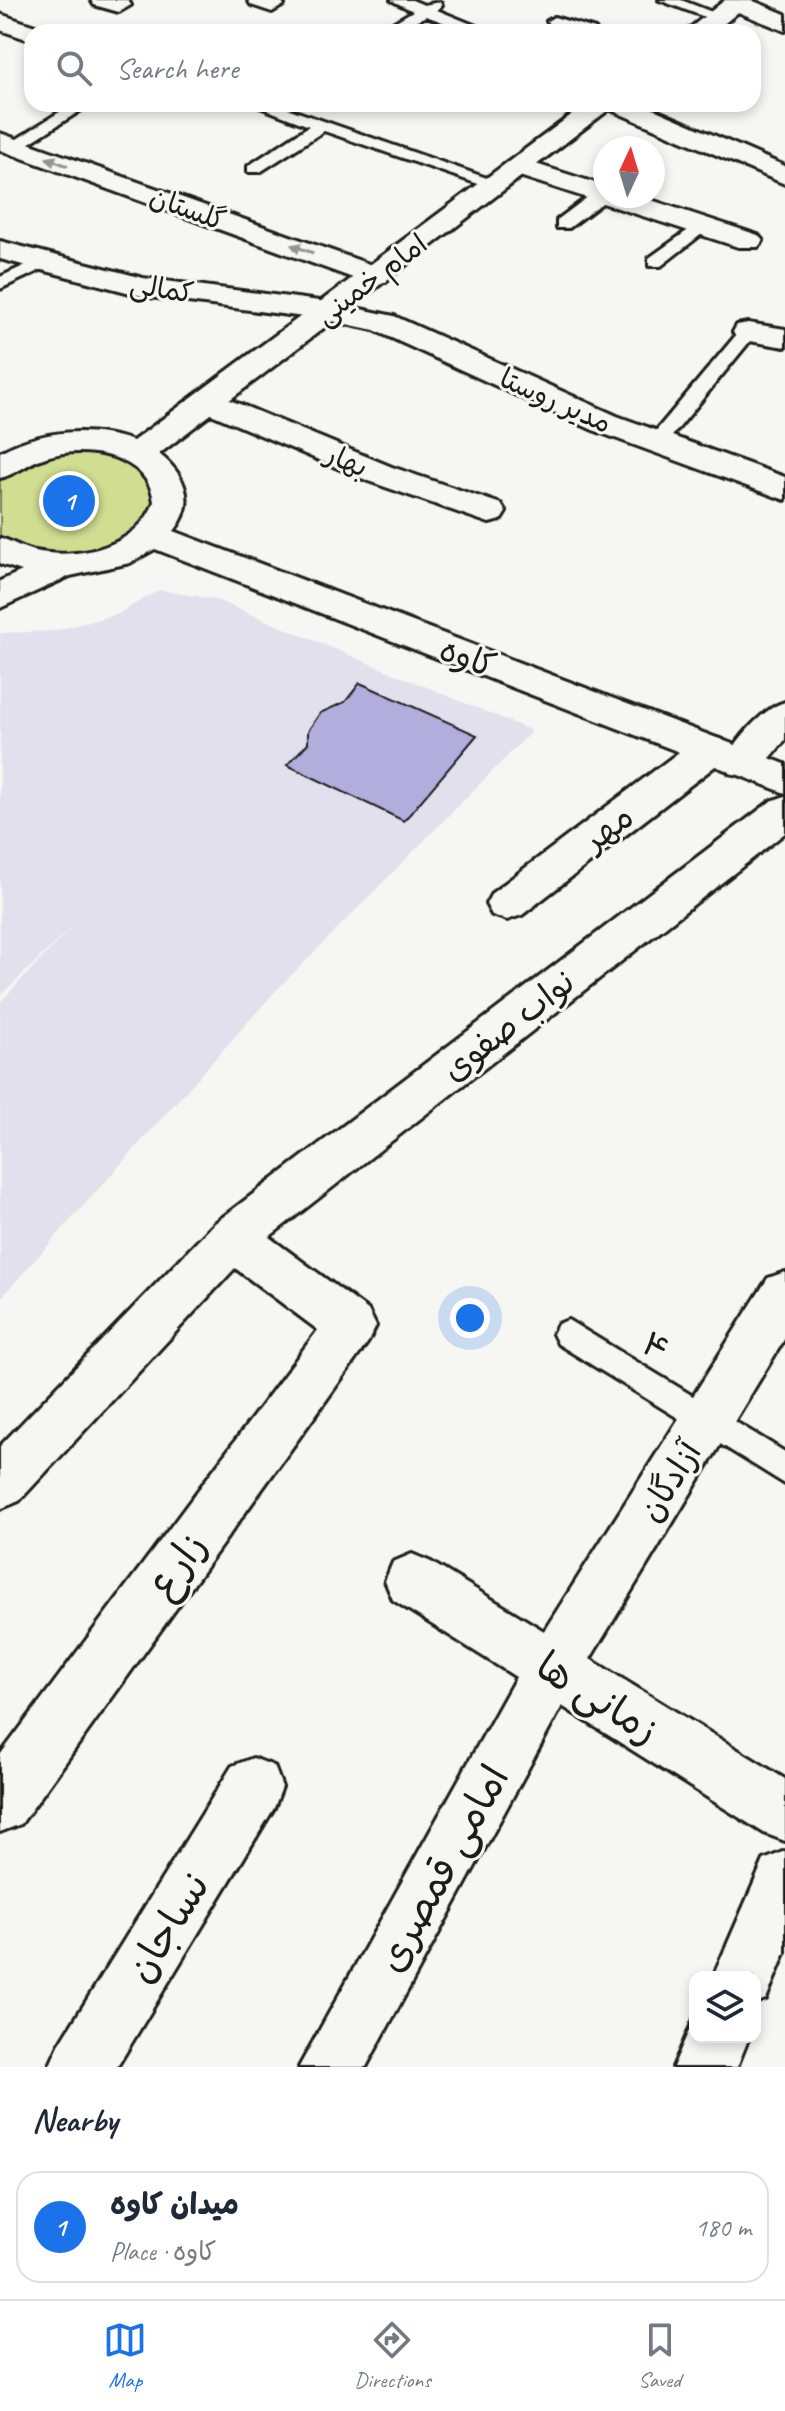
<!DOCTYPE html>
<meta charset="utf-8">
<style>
:root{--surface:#fff;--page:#f6f6f7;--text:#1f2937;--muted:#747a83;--line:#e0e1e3;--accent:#1a73e8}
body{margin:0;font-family:Caveat,"Playpen Sans Arabic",sans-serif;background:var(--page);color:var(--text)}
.controls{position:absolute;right:24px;bottom:24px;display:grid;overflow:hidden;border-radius:16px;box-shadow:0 4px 12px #0003}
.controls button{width:72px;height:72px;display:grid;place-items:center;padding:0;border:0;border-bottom:2px solid var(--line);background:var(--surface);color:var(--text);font:40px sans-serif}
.compass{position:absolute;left:593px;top:136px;width:72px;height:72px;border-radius:50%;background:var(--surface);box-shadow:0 4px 12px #0003;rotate:4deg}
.you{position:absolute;left:470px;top:1318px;width:28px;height:28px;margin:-20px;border:6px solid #fff;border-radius:50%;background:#1a73e8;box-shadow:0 0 0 12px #1a73e833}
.badge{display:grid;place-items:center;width:52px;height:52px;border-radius:50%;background:var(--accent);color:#fff;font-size:26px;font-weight:700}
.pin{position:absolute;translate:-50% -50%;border:4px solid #fff;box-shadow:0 2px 8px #0006}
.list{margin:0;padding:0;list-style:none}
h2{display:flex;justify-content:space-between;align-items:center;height:104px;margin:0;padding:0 32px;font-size:34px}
h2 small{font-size:26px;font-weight:400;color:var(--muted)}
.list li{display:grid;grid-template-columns:52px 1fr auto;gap:24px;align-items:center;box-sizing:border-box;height:112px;margin:0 16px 16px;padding:0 16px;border:2px solid var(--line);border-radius:24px}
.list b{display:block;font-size:30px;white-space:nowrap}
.list p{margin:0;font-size:26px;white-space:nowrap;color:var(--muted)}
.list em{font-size:26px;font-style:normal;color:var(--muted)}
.icon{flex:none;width:44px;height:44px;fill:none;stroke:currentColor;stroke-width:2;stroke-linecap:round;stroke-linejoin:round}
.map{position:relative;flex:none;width:785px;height:2067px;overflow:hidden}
.search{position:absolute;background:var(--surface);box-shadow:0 4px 12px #0003;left:24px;right:24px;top:24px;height:88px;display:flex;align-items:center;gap:20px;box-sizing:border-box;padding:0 28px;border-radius:24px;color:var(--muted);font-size:30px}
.sheet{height:232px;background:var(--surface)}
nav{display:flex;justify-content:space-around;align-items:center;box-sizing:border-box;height:112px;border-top:2px solid var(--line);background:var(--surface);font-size:22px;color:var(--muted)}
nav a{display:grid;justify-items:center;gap:4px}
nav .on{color:var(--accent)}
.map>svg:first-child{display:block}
.built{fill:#e2e0ec}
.green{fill:#d1de91;stroke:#767d56;stroke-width:2}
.building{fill:#b3adde;stroke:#1c1c1c;stroke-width:2}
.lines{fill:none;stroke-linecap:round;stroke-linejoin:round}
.service-casing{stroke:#1c1c1c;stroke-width:6}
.minor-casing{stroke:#1c1c1c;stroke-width:6}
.tertiary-casing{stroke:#1c1c1c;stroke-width:6}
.service{fill:#f6f6f2;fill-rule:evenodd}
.minor{fill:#f6f6f2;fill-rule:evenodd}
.tertiary{fill:#f6f6f2;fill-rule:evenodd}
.oneway{fill:#949492}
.labels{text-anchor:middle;stroke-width:6;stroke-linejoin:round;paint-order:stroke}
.far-street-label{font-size:28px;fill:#1c1c1c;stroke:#f6f6f2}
.street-label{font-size:34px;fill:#1c1c1c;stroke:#f6f6f2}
.near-street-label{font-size:40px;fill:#1c1c1c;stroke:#f6f6f2}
</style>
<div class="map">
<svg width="785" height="2067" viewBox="0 0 785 2067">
<rect width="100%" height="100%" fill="#f6f6f2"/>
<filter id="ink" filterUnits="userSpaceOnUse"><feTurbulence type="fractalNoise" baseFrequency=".0125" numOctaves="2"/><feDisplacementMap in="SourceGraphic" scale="16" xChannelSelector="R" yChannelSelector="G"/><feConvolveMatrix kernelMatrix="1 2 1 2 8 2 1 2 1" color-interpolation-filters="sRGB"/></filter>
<g filter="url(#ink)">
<path class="built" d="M159 590 214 599 532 731 272 995 0 1299V1002L73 926 0 996V633L54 631 118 614Z"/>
<path class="green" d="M65 444 147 461 165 516 97 564 0 555V468Z"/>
<path class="building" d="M360 683 477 735 404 821 287 765 308 743V731L320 713 345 702Z"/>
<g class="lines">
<g class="service-casing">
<g id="service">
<path d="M391 0H412L424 5 440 2 442 5 437 10 491 32H470L426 16 395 32H377L413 11Z"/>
<path d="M659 0H681L725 17 713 20Z"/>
<path d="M554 17 595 29 597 32H574L549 24 547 21Z"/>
<path d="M72 104H91L20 149 6 146Z"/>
<path d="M252 104H275L504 184 502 188H490L324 131 260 172H248V166L309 126Z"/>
<path d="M605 189V196L609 198 569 228H557V220L597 190Z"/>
<path d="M701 221 710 226 707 230 661 266H649V258Z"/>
<path d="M43 257 49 258V266L0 289V277Z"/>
<path d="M748 327 754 328V336L664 446H650L647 442 650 438 742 328Z"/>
<path d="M568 1320 785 1452V1484L558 1344 553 1334 558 1324Z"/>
</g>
</g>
<g class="minor-casing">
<g id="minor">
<path d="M91 0H128L131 5 119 12 94 5Z"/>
<path d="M248 0H281L284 5 272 12 251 5Z"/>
<path d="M727 0H751L785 14V31L728 8Z"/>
<path d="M0 14 41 28 44 32H32V41L0 30Z"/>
<path d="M607 104H642L785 166V184L611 110Z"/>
<path d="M0 133 386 270 390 276 386 282H364L0 150Z"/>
<path d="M520 159 605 186V196H639L758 235 763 241 758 247H738L510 173 506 167 510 161Z"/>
<path d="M0 241 143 278 327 302 394 316 617 416 785 477V500L593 430 374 330 327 320 142 296 0 259Z"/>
<path d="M748 323 785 329V347L737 339 733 332 737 325Z"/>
<path d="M208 391 392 467 501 504 506 512 501 520 489 523 368 481 197 408 192 401 197 394Z"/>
<path d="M785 702V740C768 760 757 781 729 773L724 763C736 741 761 709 785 702Z"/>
<path d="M709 736 723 740 728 750 723 760 522 915 507 920 492 915 486 904 492 893 695 740Z"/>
<path d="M785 796V833L269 1237 368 1310 376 1326 368 1342 21 1824 0 1832V1755L318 1330 235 1268 19 1501 0 1509V1446L215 1223 771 801Z"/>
<path d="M785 1272V1338L590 1659 785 1779V1841L764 1833 562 1706 366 2067H299L516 1677 393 1600 385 1581 393 1562 412 1554 431 1562 544 1631 768 1278Z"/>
<path d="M253 1758 274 1766 282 1787 274 1808 117 2067H49L59 2045 232 1766Z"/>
<path d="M785 1851V1953L766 1999 755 2003V1977H713L764 1860Z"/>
<path d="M695 2017V2037H749L737 2067H673Z"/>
</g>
</g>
<g class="tertiary-casing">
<g id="tertiary">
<path d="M725 0H753L714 32H685Z"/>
<path d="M586 104H616L159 454C186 475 197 503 174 531L785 764V793L155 549 130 563 70 576 0 608V581L22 571 0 564V538C12 541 23 549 35 551 78 560 138 547 154 502 150 455 85 444 46 457 29 462 17 474 0 478V452C41 430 90 426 133 441Z"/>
</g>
</g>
<use href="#service" class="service"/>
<use href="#minor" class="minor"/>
<use href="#tertiary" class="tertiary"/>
</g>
<defs><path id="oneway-solid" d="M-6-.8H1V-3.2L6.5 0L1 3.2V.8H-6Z" transform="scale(2)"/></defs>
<g class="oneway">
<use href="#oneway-solid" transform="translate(57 162) rotate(-160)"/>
<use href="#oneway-solid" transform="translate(302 249) rotate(-160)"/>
</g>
</g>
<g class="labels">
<g class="far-street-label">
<text transform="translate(188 208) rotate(20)" y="10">گلستان</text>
<text transform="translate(371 279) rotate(-37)" y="10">امام خمینی</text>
<text transform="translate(162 288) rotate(9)" y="10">کمالی</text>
<text transform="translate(556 400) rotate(24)" y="10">مدیر روستا</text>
<text transform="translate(347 460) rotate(23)" y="10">بهار</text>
</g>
<g class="street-label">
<text transform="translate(468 657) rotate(21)" y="12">کاوه</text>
<text transform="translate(608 827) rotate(-37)" y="12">مهر</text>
<text transform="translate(508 1025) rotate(-38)" y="12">نواب صفوی</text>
<text transform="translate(656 1346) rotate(31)" y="12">۴</text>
<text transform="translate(669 1481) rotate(-58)" y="12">آزادگان</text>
</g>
<g class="near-street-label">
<text transform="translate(176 1565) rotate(-54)" y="14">زارع</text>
<text transform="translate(598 1697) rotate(32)" y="14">زمانی ها</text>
<text transform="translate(442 1868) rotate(-61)" y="14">امامی قمصری</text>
<text transform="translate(167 1927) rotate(-58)" y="14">نساجان</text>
</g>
</g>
</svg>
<div class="controls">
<button><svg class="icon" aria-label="layers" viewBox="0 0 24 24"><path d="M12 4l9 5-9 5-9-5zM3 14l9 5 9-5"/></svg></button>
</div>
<svg class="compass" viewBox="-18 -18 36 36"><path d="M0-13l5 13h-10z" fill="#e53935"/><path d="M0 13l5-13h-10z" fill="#747a83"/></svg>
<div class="you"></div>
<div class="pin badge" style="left:69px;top:501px">1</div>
<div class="search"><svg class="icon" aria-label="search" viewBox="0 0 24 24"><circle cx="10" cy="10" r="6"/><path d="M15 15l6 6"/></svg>Search here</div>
</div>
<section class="sheet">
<h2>Nearby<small></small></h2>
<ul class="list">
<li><span class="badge">1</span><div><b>میدان کاوه</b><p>Place · کاوه</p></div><em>180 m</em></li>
</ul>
</section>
<nav>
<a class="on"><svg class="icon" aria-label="map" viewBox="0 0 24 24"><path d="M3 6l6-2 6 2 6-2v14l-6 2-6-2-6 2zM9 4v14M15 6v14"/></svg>Map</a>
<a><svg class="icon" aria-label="directions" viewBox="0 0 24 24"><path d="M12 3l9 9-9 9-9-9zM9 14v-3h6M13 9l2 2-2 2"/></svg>Directions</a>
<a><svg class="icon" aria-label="saved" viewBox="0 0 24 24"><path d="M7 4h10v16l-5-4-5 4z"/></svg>Saved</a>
</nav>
